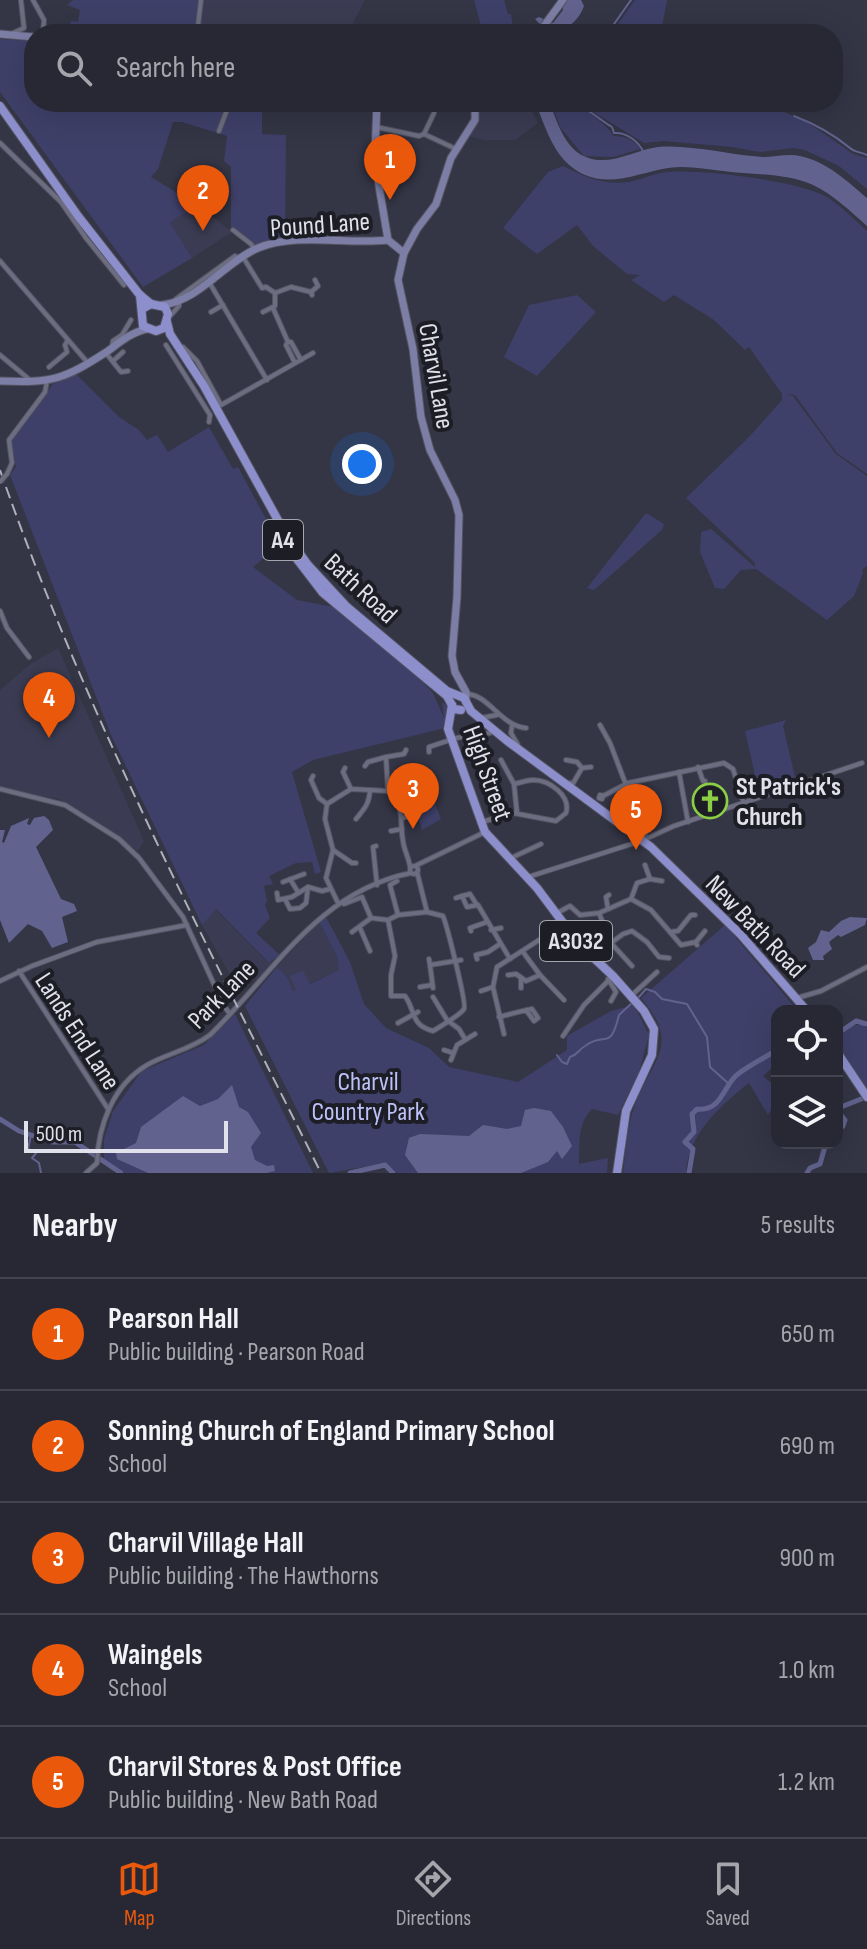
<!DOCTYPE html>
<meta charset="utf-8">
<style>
:root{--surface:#272834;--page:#333440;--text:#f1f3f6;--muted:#a4a6ac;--line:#43444f;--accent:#ea580c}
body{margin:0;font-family:"Sofia Sans Condensed",sans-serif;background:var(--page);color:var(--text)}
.controls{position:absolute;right:24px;bottom:24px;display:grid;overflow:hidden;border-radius:16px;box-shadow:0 8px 32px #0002}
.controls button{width:72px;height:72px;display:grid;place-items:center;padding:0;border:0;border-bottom:2px solid var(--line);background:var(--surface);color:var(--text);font:40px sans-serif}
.scale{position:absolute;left:24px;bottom:20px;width:204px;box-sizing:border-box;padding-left:8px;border:4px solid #e0e1eb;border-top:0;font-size:22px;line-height:28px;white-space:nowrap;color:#e0e1eb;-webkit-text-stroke:6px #1d1d25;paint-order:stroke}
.you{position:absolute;left:362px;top:464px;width:28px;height:28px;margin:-20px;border:6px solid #fff;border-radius:50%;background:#1a73e8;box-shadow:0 0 0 12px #1a73e833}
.badge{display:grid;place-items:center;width:52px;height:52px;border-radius:50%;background:var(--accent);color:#fff;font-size:26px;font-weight:700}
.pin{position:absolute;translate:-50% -66px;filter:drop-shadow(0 2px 4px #0008)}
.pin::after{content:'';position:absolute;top:42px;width:28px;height:24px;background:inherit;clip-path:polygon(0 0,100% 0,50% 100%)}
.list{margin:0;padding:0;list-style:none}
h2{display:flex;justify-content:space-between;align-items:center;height:104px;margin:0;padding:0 32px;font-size:34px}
h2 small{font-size:26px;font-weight:400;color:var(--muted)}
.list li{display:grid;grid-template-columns:52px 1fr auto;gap:24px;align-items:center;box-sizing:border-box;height:112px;padding:0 32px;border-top:2px solid var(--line)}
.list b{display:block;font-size:30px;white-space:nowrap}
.list p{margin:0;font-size:26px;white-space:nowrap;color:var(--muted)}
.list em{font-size:26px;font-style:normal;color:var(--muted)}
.icon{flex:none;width:44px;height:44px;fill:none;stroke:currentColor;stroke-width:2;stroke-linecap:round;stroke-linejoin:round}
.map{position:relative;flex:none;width:867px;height:1173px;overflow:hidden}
.search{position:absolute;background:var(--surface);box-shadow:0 8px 32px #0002;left:24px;right:24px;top:24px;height:88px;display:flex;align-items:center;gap:20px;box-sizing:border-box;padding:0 28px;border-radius:32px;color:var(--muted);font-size:30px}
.sheet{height:664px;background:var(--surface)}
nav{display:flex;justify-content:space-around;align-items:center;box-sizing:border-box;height:112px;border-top:2px solid var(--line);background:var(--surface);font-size:22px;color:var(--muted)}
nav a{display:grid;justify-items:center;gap:4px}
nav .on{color:var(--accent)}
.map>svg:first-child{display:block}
.built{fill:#3b3c53}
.green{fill:#3f4069}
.water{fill:#61638e}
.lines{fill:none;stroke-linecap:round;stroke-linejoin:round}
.stream{stroke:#61638e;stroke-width:2}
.river{stroke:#61638e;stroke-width:5}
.street-casing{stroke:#535361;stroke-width:6}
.secondary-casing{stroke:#535361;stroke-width:9}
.primary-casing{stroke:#535361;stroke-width:10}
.street{stroke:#6c6d80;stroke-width:4}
.secondary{stroke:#7c7ea6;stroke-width:7}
.primary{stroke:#8d8fcc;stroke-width:8}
.rail{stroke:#aeafbb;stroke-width:2;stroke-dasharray:12 6;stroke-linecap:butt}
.street-bridge-casing{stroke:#535361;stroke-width:6;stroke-linecap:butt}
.street-bridge{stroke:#6c6d80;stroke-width:4}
.labels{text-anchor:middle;stroke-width:8;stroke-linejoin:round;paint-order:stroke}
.shield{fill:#1d1d25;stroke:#a6a6b0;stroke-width:2}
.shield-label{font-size:24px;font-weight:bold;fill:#e0e1eb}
.street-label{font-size:26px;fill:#e0e1eb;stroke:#1d1d25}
.poi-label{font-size:26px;font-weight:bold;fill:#e0e1eb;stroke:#1d1d25;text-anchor:start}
.park-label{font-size:26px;fill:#bdc1f9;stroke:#1d1d25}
</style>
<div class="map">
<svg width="867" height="1173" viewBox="0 0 867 1173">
<rect width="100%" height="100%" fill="#343545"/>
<g class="built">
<path d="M203 0H365L347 34H199Z"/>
<path d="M476 102H527L538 123 515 140H484L468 136Z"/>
<path d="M197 205 232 232 192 258 170 223Z"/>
<path d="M58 648 144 841 138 851 60 799 18 792 0 786V690L32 663Z"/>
<path d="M215 909 266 961 269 963 276 960 258 981 250 973 233 980 202 925Z"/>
<path d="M319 922 337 956 339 970 293 991 287 977 277 967Z"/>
</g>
<g class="green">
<path d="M73 0H198L194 34H69L71 21 78 22 80 10 67 5Z"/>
<path d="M474 0H504L508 14H511L514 34 483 33Z"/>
<path d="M635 0H667L662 26 668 34H611Z"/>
<path d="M0 39 34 41V102H262V134L286 135 285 240 257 246 231 227V167L224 161 227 136 182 122H173L158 169 151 177 197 205 170 223 192 258 143 287 0 92Z"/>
<path d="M551 102H561L566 108C583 103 605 124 614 136 622 135 637 141 640 149L613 157 584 156 560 127Z"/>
<path d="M577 102H763L810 124 853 154 867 158V189L839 166 805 150 793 148 760 152 732 147 664 141 644 143Z"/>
<path d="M563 166C585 177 608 187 633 181 646 178 655 173 668 172 701 169 804 181 830 199 843 208 855 220 867 231V474L837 453 795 395 786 394 793 396 836 454 867 476V566L862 570 863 573 854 596 827 620 756 569 741 570 724 589 715 588 700 552 701 532 711 529 755 567V563L686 498 749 437 782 400V394L749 347 745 350 714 320 674 295 664 302 631 280 640 275 627 274 593 246 577 225 537 254 503 228 548 172Z"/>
<path d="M577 295 596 312 537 376 504 357 529 305Z"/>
<path d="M76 374 119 417 139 430 147 440 157 435 168 452 209 427 233 469 238 467 280 545 253 567 297 600 334 607 418 677 433 693 444 718 442 702 449 707 445 728 313 760 292 772 321 872 315 874 312 862 296 863 269 876 273 884 264 886 267 901 265 905 270 918 256 933 280 955 269 963 216 909 202 925 111 735 10 475 16 467 11 439 53 384Z"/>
<path d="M646 513 664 524 662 530 594 590 587 588Z"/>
<path d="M786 720 783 726 796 781 793 785 760 797 745 731Z"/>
<path d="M422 772 441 819 422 830 407 778Z"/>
<path d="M326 917 350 962 364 1004 386 1028 429 1048 449 1067 518 1082 567 1050V1036L611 1011 634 1005 649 1035 639 1072 618 1115 592 1109C577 1124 580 1143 579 1164L608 1158 607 1173H397L386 1163 329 1173 245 1006 277 967 287 977 293 991 296 990 290 976 303 971 310 984 339 970 337 956 319 922Z"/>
<path d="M725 925 798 1011H777V1063L763 1076 777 1088V1100L768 1115 749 1083C720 1106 688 1134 686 1173H623C626 1151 627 1126 635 1105 652 1059 682 1045 641 998Z"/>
<path d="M235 1014 313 1173H126L104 1161V1139L113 1111 142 1071 204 1045Z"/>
<path d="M850 1025H864L867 1028V1088L837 1045V1036L842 1035Z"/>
</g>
<g class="water">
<path d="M562 0H581L584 6C577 25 560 34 542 34L541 25 535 19 539 17 553 23 563 10Z"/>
<path d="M535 102H549C557 120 564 149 586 157 610 167 634 150 658 147 688 144 731 155 763 157 775 157 788 153 800 156 827 162 846 180 867 198V226C850 211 834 195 813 185 786 173 753 175 723 171 704 169 687 165 668 168 642 172 612 187 585 175 554 161 547 130 535 102Z"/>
<path d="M44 816 49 820 53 830 36 847 61 899 74 904 77 911 62 917 68 942 52 948 42 931 28 924 9 943 0 920V830H5L2 842 4 843 11 826 29 818 27 824 30 825 34 818Z"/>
<path d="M850 917 867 918 865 925 841 937 838 935 829 942 832 949 823 956 824 960H813L808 948 816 942 821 930 829 932 841 921Z"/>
<path d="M232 1085 239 1107 248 1112 261 1133 251 1147 255 1160 267 1166 274 1165 275 1171 267 1173H148L117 1159 116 1153 136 1143 141 1127 183 1096 200 1106 218 1099Z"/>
<path d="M534 1108 551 1111 563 1127 572 1146 562 1159 557 1151 548 1162 521 1173H418L405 1155 409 1138 420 1134 469 1136 483 1125 507 1129 521 1126 525 1110Z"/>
</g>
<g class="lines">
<g class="stream">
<path d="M607 34 631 0"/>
<path d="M558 102 563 111 565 106C583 102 598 119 612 127L614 133C627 132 639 142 644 153"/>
<path d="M794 116C815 124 833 134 850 148 854 152 861 152 867 155"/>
<path d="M638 998 646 989 655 992 662 999 687 1004 707 1037 710 1067 729 1084"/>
<path d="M557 1055 562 1062 567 1064 570 1057C579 1054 578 1050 585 1046 606 1031 610 1052 619 1015L633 1002"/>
<path d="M31 1135 28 1149 37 1152 32 1158 39 1163 41 1173"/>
</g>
<g class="river">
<path d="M837 1034 856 1021 867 1024"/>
<path d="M0 1119 19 1131 52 1142H75L121 1173"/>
<path d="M837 1131 843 1126 845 1120 840 1114 841 1107 866 1097"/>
<path d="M350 1173 385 1165 393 1173"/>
<path d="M689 1173 693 1149 685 1142 694 1132 692 1114 697 1109C722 1112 723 1085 738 1074 750 1065 764 1058 777 1050"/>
<path d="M807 1173 810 1168 820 1164 826 1143"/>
</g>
<g class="street-casing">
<g id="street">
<path d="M33 0 44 20 43 34"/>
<path d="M11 34 24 28 21 1"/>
<path d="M197 34 201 0"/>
<path d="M376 127 419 136 424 134 456 149"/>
<path d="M219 131 230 102"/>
<path d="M424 134 434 113"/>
<path d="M0 143 61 202 86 238 124 285"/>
<path d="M233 230 251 244 255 250"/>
<path d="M243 257 262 288 266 287 275 293V306L263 312"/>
<path d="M0 261 88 363"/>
<path d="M209 282 267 380"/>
<path d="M311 292 318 286 315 280"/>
<path d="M275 293 291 287 311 292 312 295"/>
<path d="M176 299 235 256 241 259"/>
<path d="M273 308 288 342"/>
<path d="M211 312 223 305"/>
<path d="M171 315 179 306V301"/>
<path d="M166 345 210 415 209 422"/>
<path d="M112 346 113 341 122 335 131 320"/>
<path d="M183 347 197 361 221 405 313 353"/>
<path d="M105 352 121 372 128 371"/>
<path d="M0 355 30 380"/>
<path d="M113 361 123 352"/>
<path d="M295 363 286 345 288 342H291L301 360"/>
<path d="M49 367 67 352 65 345 68 340"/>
<path d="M7 474 12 463 9 440 45 392 47 381"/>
<path d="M0 611 7 628 29 657"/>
<path d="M467 694C489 695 501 726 526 728"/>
<path d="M481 718 497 715"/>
<path d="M600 725 610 743 646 837"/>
<path d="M512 726 511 733 518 745"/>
<path d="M429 752V747L456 738 490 733"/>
<path d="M501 760 514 784 517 813"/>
<path d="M566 760 577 762 582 768"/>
<path d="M365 766 368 762 386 757"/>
<path d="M698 767 703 781H705"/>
<path d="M345 768 343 772 351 789"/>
<path d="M679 772 688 822"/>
<path d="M313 776 311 780 319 798 327 804"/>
<path d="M570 783 572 785 582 768 591 767"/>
<path d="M0 789 65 805 119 839 139 858 183 917 224 1006 230 1014"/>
<path d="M388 791 386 757 404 754 406 750"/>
<path d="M603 796 600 795 599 798 602 799 603 796 628 783 724 763 733 769 744 804"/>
<path d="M402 818 416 814"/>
<path d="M356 819C364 809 369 805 370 790"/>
<path d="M482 822 513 813 556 821 566 813C571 796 550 780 533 780 527 780 520 783 514 784"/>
<path d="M391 831 402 829"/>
<path d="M376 846 373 847 377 885"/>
<path d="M333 850 352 863H356"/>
<path d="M511 858 541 844"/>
<path d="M645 865 650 879"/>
<circle cx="414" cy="870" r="4"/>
<path d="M415 866 483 833"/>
<path d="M417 872 427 912 443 916C447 926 467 1004 464 1009 461 1014 438 1028 433 1031 410 1025 416 1011 405 996H391V975L395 956 388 920 398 915 427 912"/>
<path d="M528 877 641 841 674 826 862 763"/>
<path d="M290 879 298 892"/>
<path d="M397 881 390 885 398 915"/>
<path d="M283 882 304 874"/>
<path d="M277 893 278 900 292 897 308 887 322 891 330 889"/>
<path d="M462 896 470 894 477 905"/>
<path d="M456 898 462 896 467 907 478 905 510 959"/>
<path d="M285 899 290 909 300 908 306 903 308 887"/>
<path d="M631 899 651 910 670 932"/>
<path d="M338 903 326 878 333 850 325 819 327 804 351 789 388 791C406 809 399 818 403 841 404 850 409 858 410 867"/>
<path d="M344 904 362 897 371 918"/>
<path d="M608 909 606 897 609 895"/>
<path d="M557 913 570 906 580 915 599 913 631 899 637 883 650 879 662 881"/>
<path d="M599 913 611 943 632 966"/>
<path d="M695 915H691L678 931 670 932 681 945 696 942 697 945"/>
<path d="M360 928 370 951"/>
<path d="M491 930 501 928"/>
<path d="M471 931 470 928 487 922"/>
<path d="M352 932 371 918 388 920"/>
<path d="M696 942 705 931"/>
<path d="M611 943 623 934 632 931 647 942 659 957 669 958"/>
<path d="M523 952 540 975 564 1000"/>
<path d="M429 959 430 965 461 960"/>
<path d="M477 959 476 955 488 952 500 944"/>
<path d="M430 965 433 988"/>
<path d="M19 971 108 1109"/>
<path d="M508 975 516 974 526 981 540 975"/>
<path d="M521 979V988"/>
<path d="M608 979 616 992 611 1001"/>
<path d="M0 981 32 966 97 942 187 925"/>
<path d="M420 987 432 985"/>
<path d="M481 991 493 987"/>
<path d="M632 995 657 972"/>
<path d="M433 997 447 1020 459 1029 465 1039"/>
<path d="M797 998 821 991 867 967"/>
<path d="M499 1017C510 1014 521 1011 532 1009L538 1018 534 1021 526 1010"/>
<path d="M398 1023 418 1012"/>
<path d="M504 1034 493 987 497 967 564 924"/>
<path d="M563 1036 584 1005 613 976"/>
<path d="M444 1050 453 1053"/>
<path d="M451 1060 457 1045 475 1034"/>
<path d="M86 1173 97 1163C98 1126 113 1085 147 1065 168 1053 190 1050 210 1035 273 974 318 891 411 873"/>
</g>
</g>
<g class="secondary-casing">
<g id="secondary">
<path d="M0 34 34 37"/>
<path d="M538 34 563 0"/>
<path d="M377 102 375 154 379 186 388 240 404 253"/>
<path d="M162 305C199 301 225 262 258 248 298 232 347 245 388 240"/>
<path d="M0 381C53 383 63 380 108 351 120 342 132 332 147 329"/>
<path d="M466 700V692L455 672 452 656 457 597 459 515 455 500 430 450 421 417 413 349 398 280 404 253 417 229 436 204 451 158 475 120V102"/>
</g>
</g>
<g class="primary-casing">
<g id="primary">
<path d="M0 106 78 216 139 294 151 304"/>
<path d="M140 295 143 326 156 331 164 328 168 314 165 307 151 304 142 309"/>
<path d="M167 322 170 334 204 386 285 533 308 565 346 606 447 691 464 698 471 711 506 740 651 847 741 935 807 1011"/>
<path d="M290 550 323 593 447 696 454 709 461 710"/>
<path d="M452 705 448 729 485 832 537 888 579 944 613 976 644 1011 654 1029 652 1055 626 1111 617 1173"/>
<path d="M837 1052 867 1097"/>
</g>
</g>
<use href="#street" class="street"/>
<use href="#secondary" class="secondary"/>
<use href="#primary" class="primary"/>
<path class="rail" d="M0 470C85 714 206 943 321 1173"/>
<g class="street-bridge-casing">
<path id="street-bridge" d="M0 482 7 474"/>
</g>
<use href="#street-bridge" class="street-bridge"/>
</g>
<defs>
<g id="church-ring" transform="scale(1.8)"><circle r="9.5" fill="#1d1d25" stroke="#8bce46" stroke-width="1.5"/><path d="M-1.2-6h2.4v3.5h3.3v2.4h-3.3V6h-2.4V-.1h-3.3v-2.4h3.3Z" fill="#8bce46"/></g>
</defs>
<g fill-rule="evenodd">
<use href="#church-ring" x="710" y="801"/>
</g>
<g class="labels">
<g class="shield">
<rect x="263" y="520" width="40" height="40" rx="6"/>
<rect x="540" y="921" width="72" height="40" rx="6"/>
</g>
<g class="shield-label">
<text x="283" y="548">A4</text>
<text x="576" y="949">A3032</text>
</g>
<g class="street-label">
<text transform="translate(320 224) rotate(-4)" y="9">Pound Lane</text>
<text transform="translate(437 376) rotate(80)" y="9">Charvil Lane</text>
<text transform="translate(361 588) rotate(43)" y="9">Bath Road</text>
<text transform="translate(488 773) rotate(70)" y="9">High Street</text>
<text transform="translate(756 926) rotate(46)" y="9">New Bath Road</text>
<text transform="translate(221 994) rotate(-46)" y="9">Park Lane</text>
<text transform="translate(78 1031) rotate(57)" y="9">Lands End Lane</text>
</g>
<g class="poi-label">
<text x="736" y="795">St Patrick's<tspan x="736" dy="30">Church</tspan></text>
</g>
<g class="park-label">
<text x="368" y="1090">Charvil<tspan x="368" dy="30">Country Park</tspan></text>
</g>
</g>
</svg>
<div class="controls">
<button><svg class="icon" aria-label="locate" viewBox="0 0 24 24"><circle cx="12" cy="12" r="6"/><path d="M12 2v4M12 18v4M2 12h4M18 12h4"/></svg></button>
<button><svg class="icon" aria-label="layers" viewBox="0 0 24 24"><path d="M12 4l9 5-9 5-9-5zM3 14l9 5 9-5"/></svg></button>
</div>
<div class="scale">500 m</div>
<div class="you"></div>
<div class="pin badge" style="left:390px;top:200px">1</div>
<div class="pin badge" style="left:203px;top:231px">2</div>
<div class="pin badge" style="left:413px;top:829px">3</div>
<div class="pin badge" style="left:49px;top:738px">4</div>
<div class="pin badge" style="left:636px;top:850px">5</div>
<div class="search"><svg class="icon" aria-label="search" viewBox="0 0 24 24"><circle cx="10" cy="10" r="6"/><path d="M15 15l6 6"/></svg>Search here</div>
</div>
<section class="sheet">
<h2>Nearby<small>5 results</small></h2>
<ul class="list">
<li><span class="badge">1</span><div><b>Pearson Hall</b><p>Public building · Pearson Road</p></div><em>650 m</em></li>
<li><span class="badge">2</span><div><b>Sonning Church of England Primary School</b><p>School</p></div><em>690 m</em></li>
<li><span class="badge">3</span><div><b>Charvil Village Hall</b><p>Public building · The Hawthorns</p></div><em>900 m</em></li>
<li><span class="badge">4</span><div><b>Waingels</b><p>School</p></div><em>1.0 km</em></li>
<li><span class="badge">5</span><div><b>Charvil Stores &amp; Post Office</b><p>Public building · New Bath Road</p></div><em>1.2 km</em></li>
</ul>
</section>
<nav>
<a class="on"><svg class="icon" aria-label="map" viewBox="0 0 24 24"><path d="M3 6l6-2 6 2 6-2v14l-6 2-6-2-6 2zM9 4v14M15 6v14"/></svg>Map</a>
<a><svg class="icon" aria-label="directions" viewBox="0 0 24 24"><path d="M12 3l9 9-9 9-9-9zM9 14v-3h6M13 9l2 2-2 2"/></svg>Directions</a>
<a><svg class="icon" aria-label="saved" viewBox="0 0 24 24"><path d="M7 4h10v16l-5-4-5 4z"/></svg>Saved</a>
</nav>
